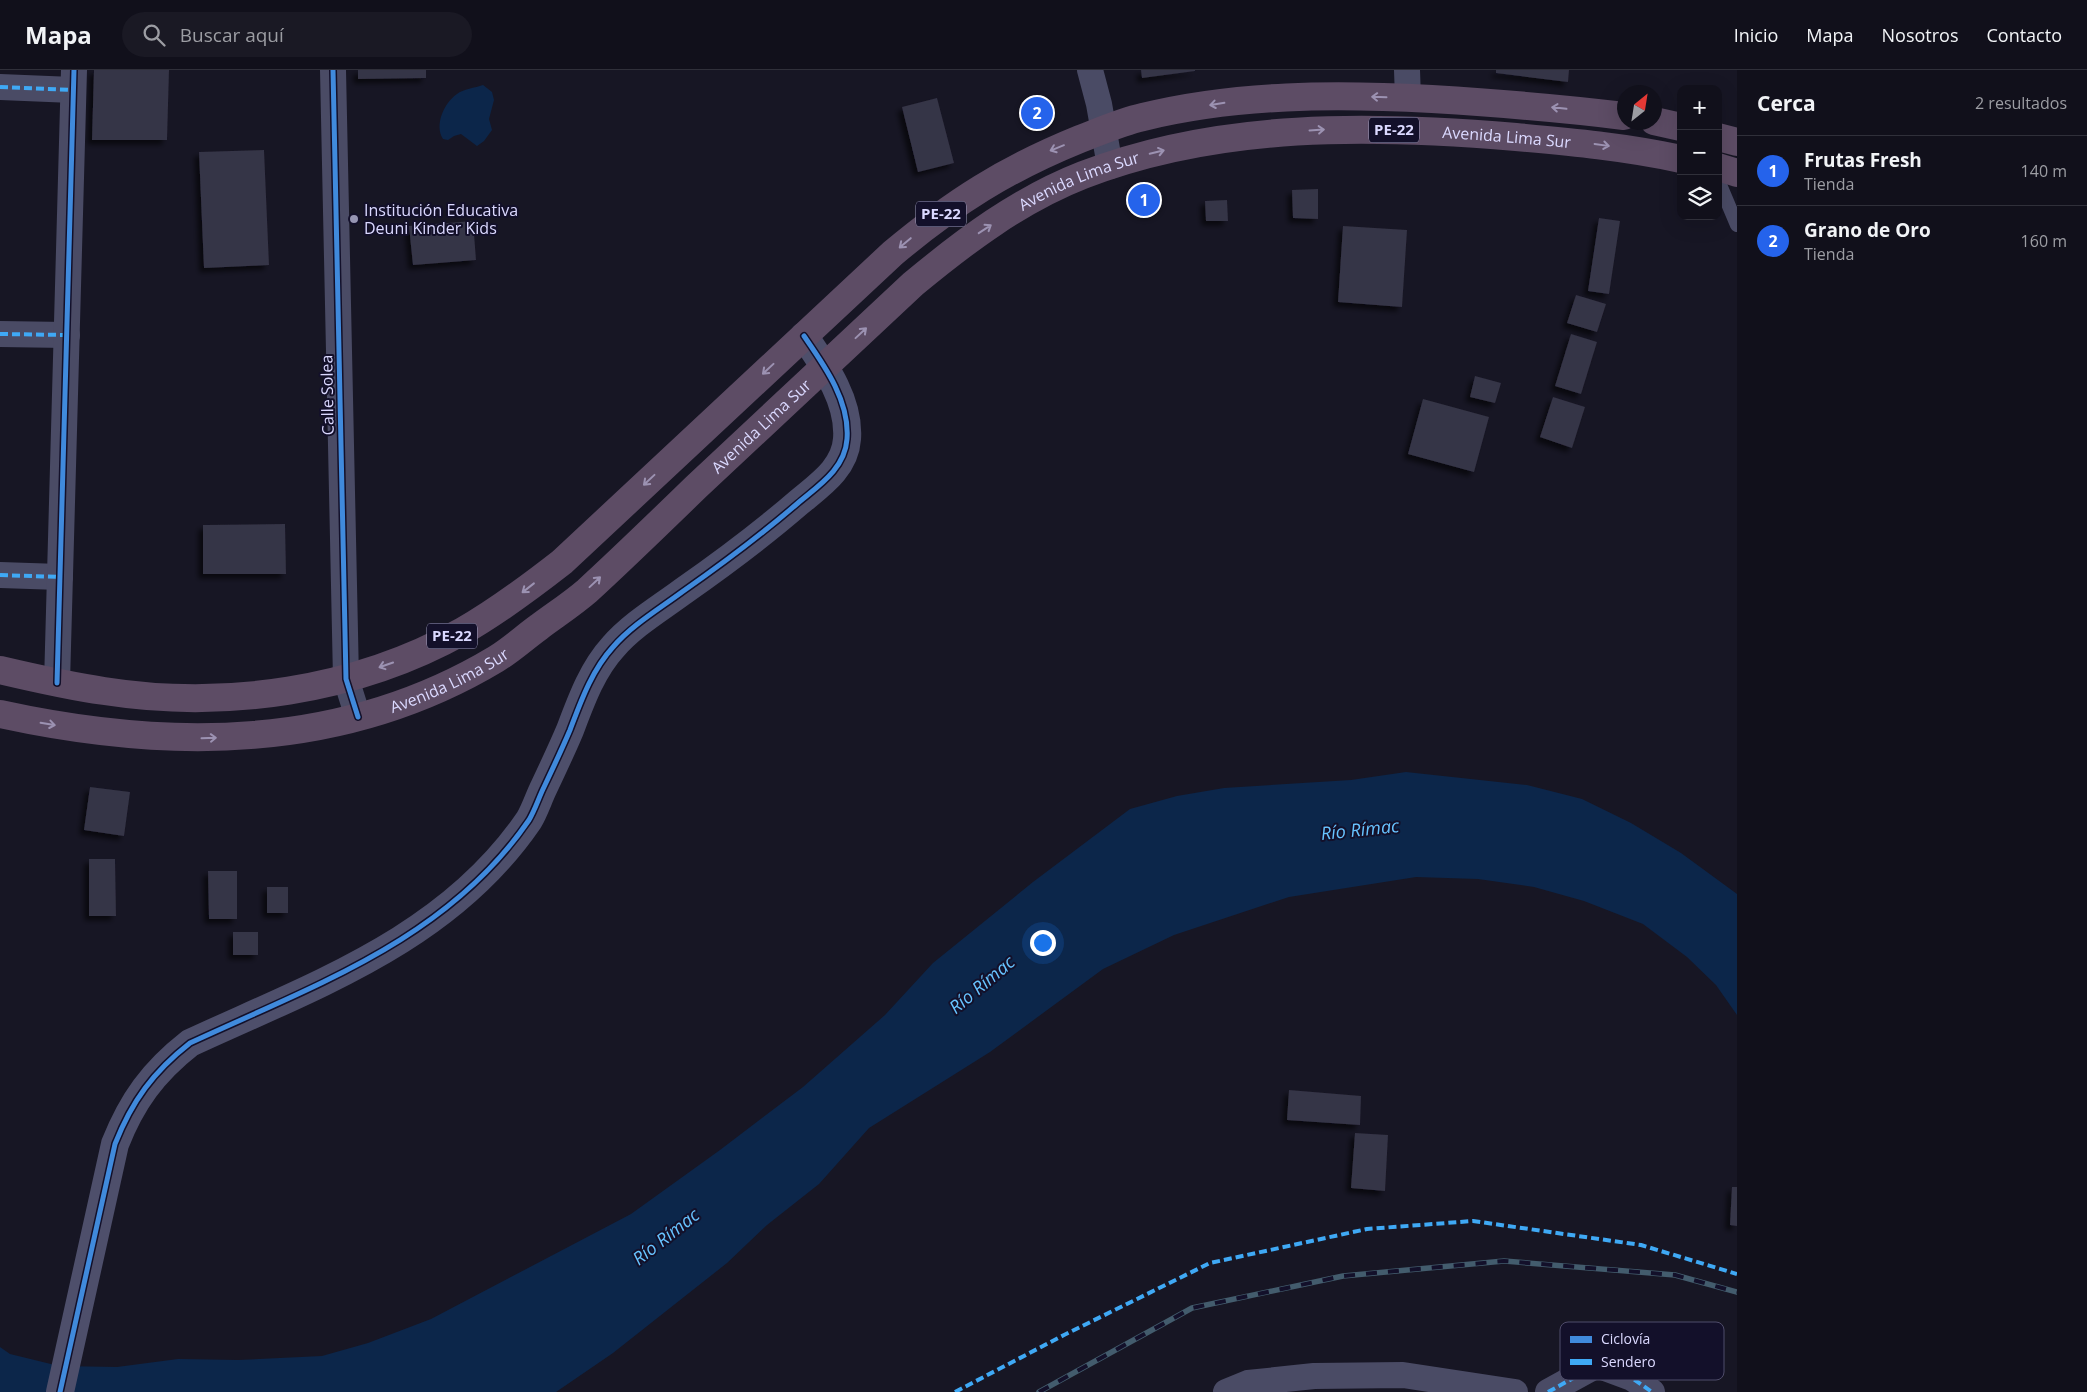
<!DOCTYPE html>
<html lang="es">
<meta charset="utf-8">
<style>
:root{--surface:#11101b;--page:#1a1924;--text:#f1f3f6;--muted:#9c9da3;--line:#30303a;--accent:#2563eb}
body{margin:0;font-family:"Open Sans",sans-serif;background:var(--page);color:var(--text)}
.controls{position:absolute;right:15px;top:15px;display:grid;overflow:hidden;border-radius:10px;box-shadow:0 5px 20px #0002}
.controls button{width:45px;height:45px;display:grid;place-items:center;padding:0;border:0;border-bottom:1px solid var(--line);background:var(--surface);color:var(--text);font:25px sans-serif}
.compass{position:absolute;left:1617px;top:15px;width:45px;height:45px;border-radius:50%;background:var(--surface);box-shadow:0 5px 20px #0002;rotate:30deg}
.you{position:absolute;left:1042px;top:872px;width:18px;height:18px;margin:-12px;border:4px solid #fff;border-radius:50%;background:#1a73e8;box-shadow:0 0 0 8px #1a73e833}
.badge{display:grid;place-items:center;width:32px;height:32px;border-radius:50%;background:var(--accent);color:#fff;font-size:16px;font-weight:700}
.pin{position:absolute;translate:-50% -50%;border:2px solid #fff;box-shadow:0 1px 5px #0006}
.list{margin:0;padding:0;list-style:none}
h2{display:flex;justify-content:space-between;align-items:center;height:65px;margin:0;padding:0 20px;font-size:21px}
h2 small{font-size:16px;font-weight:400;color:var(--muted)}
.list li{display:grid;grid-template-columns:32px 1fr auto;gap:15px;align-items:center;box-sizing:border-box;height:70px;padding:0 20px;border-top:1px solid var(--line)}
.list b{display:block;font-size:19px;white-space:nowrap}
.list p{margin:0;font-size:16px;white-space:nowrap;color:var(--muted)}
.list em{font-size:16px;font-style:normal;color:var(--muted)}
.icon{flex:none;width:28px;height:28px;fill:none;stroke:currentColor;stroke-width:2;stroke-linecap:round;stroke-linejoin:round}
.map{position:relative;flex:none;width:1737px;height:1322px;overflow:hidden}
header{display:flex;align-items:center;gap:30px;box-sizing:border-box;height:70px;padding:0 25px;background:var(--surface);border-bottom:1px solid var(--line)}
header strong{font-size:24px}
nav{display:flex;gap:28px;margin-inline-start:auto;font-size:18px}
.search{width:350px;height:45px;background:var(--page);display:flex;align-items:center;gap:12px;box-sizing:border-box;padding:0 18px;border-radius:28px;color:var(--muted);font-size:19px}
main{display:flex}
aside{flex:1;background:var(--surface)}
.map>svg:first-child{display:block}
.water{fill:#0c264a}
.building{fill:#353446;filter:url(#shadow)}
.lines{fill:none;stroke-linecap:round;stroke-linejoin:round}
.lane{stroke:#4a4b65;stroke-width:14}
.street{stroke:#4a4b65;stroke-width:26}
.secondary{stroke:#4e4f6b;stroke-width:28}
.highway{stroke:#5d4c65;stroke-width:28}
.rail-casing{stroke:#435c6d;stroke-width:5.5}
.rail{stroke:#13102a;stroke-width:4;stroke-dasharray:11;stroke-linecap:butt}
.quiet{stroke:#3fa9f5;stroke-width:4;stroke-dasharray:8 4;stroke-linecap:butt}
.cycleway-casing{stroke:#13102a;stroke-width:8}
.cycleway{stroke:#408adc;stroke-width:5}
.oneway{stroke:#9c92b2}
.poi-dot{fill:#9695b2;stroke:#13102a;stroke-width:2}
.labels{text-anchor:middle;stroke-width:4;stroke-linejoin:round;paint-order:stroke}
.shield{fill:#13102a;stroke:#9f9dbf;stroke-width:1}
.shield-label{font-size:15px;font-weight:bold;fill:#dbd9ff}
.street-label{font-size:16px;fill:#dbd9ff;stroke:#13102a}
.poi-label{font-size:16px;fill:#dbd9ff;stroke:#13102a;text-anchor:start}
.water-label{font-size:18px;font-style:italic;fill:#67c3ff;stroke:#13102a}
.key{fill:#13102a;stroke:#4f4c6a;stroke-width:1}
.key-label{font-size:14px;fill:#dbd9ff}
</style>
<header>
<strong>Mapa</strong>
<div class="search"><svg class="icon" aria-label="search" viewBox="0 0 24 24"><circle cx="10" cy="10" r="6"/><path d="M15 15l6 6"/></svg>Buscar aquí</div>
<nav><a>Inicio</a><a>Mapa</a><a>Nosotros</a><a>Contacto</a></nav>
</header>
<main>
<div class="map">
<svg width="1737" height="1322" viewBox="0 0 1737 1322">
<defs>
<filter id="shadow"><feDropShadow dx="-4.5" dy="4.5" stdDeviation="2.5" flood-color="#0009"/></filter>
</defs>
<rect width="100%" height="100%" fill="#171624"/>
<g class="water">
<path d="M483 15 492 22 494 30 489 49 492 60 484 71 477 76 461 64 454 66 448 70 443 69C434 55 444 33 457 24 463 19 475 18 483 15Z"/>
<path d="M1406 702 1527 715 1582 729 1631 753 1681 783 1737 824V945L1716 915 1687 887 1643 854 1584 831 1534 817 1478 809 1416 807 1289 827 1174 865 1103 899 990 982 869 1058 819 1114 767 1155 727 1193 613 1283 556 1322H0V1277L10 1284 59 1296 117 1297 178 1289 238 1290 322 1286 368 1273 431 1249 631 1144 720 1080 803 1017 885 945 933 893 1033 812 1130 739 1177 726 1224 718 1351 710Z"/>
</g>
<g class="building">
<path d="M94 0H169L167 70H92Z"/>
<path d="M358 0H426V8L358 9Z"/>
<path d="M1141 0H1195V1L1142 8Z"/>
<path d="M1496 0H1569L1568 12 1496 3Z"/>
<path d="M937 28 954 93 918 102 902 37Z"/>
<path d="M264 80 269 195 204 198 199 82Z"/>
<path d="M1318 119V149L1293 148 1292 120Z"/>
<path d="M1227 130 1228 151H1206L1205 131Z"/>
<path d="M1599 148 1620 151 1609 224 1588 221Z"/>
<path d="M473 151 476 190 413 195 409 156Z"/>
<path d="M1343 156 1407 160 1402 237 1338 232Z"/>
<path d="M1576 225 1606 234 1597 262 1567 253Z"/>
<path d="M1571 264 1597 272 1581 324 1555 316Z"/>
<path d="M1475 306 1501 313 1495 333 1470 327Z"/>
<path d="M1553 327 1585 337 1572 378 1540 367Z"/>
<path d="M1423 329 1489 347 1474 402 1408 384Z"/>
<path d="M285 454 286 504H203V455Z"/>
<path d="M90 717 130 722 124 766 84 760Z"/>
<path d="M89 789H115L116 846H89Z"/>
<path d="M208 801H237V849H209Z"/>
<rect x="267" y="817" width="21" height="26"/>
<rect x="233" y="862" width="25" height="23"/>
<path d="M1289 1020 1361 1026 1360 1055 1287 1050Z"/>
<path d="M1355 1063 1388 1065 1385 1121 1351 1118Z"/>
<path d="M1732 1117H1737V1156L1730 1155Z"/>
</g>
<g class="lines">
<path class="lane" d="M1718 110 1737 155"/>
<g class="street">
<path d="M333 0 346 609 358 647"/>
<path d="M1090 0 1099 34 1110 96"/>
<path d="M1407 0 1408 28"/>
<path d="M0 17 73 20"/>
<path d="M0 264 67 265"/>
<path d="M0 505 60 507"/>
<path d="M57 613 74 0"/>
<path d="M1226 1322 1248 1313 1314 1306 1403 1305 1515 1322"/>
<path d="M1548 1322 1597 1295 1632 1308 1652 1322"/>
</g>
<path class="secondary" d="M60 1322 115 1074C132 1031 153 1002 190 973 315 915 448 869 529 750 535 740 539 727 544 717 553 698 562 679 570 660 581 631 592 600 613 577 632 555 659 539 682 522 722 494 761 465 798 433 818 416 845 399 847 369 850 331 824 295 804 266"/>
<g class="highway">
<path d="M1654 51 1681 57"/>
<path d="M1718 67 1737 72"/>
<path d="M1718 97 1737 103"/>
<path d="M0 600C34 608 69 616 104 621 225 640 356 621 463 561 498 541 530 517 562 492L893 183C954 132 1006 99 1080 69 1101 61 1121 52 1143 47 1237 24 1335 24 1432 29 1496 33 1560 38 1624 46"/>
<path id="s1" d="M0 644C169 681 343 681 496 589 511 580 525 567 539 557 555 545 572 534 587 521 624 487 660 452 696 417 768 349 841 282 913 214 965 171 1019 130 1083 105 1220 52 1372 55 1516 67 1571 72 1626 77 1681 89"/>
</g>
<g class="rail-casing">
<path id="rail" d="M1039 1322 1192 1238 1343 1206 1504 1191 1675 1205 1737 1222"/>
</g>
<use href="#rail" class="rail"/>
<g class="quiet">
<path d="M0 17 73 20"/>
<path d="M0 264 67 265"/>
<path d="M0 505 60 507"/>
<path d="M955 1322 1064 1265 1210 1193 1367 1159 1473 1151 1641 1175 1737 1204"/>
<path d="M1548 1322 1597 1295 1632 1308 1652 1322"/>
</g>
<g class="cycleway-casing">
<g id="cycleway">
<path d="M333 0 346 609 358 647"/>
<path d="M57 613 74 0"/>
<path d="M60 1322 115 1074C132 1031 153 1002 190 973 315 915 448 869 529 750 535 740 539 727 544 717 553 698 562 679 570 660 581 631 592 600 613 577 632 555 659 539 682 522 722 494 761 465 798 433 818 416 845 399 847 369 850 331 824 295 804 266"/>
</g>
</g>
<use href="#cycleway" class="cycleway"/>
</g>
<defs><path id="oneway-shaft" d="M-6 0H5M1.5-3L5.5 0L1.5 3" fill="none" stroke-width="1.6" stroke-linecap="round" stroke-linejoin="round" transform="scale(1.25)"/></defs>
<g class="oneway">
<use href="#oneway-shaft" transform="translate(1379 27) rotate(-178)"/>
<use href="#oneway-shaft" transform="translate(1217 34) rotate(171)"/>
<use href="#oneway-shaft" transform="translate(1559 38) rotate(-174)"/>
<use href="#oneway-shaft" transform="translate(1317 60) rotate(-4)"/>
<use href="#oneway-shaft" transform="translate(1602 75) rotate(8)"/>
<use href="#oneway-shaft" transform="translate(1057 78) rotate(158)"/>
<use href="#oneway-shaft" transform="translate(1157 82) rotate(-13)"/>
<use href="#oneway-shaft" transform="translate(985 159) rotate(-33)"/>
<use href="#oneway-shaft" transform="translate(905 173) rotate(140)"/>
<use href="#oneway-shaft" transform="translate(861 263) rotate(-43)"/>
<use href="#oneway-shaft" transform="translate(768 299) rotate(137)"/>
<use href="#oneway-shaft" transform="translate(649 410) rotate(137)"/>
<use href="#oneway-shaft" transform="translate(595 512) rotate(-43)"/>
<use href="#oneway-shaft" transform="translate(528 518) rotate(142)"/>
<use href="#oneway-shaft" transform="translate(386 595) rotate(161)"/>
<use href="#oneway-shaft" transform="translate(48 654) rotate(9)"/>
<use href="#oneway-shaft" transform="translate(209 668) rotate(-2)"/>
</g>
<circle class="poi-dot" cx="354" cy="149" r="5"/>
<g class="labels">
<g class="shield">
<rect x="1369" y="47.5" width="50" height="25" rx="4"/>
<rect x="916" y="131.5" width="50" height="25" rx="4"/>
<rect x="427" y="553.5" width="50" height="25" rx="4"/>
</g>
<g class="shield-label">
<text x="1394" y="65">PE-22</text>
<text x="941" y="149">PE-22</text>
<text x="452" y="571">PE-22</text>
</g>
<g class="street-label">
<text dy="6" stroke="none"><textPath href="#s1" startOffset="1705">Avenida Lima Sur</textPath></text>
<text dy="6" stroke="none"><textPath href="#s1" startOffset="1270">Avenida Lima Sur</textPath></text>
<text transform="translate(327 325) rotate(-91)" y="6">Calle Solea</text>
<text dy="6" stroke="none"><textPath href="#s1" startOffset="865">Avenida Lima Sur</textPath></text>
<text dy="6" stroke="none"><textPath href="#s1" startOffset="460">Avenida Lima Sur</textPath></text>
</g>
<g class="poi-label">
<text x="364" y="146">Institución Educativa<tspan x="364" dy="18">Deuni Kinder Kids</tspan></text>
</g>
<g class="water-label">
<text transform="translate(1360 760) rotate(-6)" y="6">Río Rímac</text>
<text transform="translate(982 915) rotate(-40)" y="6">Río Rímac</text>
<text transform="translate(666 1167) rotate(-38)" y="6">Río Rímac</text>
</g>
</g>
<rect x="1560" y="1252" width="164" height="58" rx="8" class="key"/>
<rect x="1570" y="1266" width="22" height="7" fill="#408adc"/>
<rect x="1570" y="1289" width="22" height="6" fill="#3fa9f5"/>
<g class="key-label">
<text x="1601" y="1274">Ciclovía</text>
<text x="1601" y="1297">Sendero</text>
</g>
</svg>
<div class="controls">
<button>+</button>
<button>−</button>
<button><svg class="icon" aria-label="layers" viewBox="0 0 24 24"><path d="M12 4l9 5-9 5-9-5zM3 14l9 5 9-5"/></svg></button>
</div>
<svg class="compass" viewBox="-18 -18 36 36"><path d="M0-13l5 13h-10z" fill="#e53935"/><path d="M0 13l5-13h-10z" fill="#9c9da3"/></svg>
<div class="you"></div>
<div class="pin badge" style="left:1144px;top:130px">1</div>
<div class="pin badge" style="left:1037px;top:43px">2</div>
</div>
<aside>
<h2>Cerca<small>2 resultados</small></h2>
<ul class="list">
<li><span class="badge">1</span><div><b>Frutas Fresh</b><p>Tienda</p></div><em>140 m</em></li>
<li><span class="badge">2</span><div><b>Grano de Oro</b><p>Tienda</p></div><em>160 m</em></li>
</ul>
</aside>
</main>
